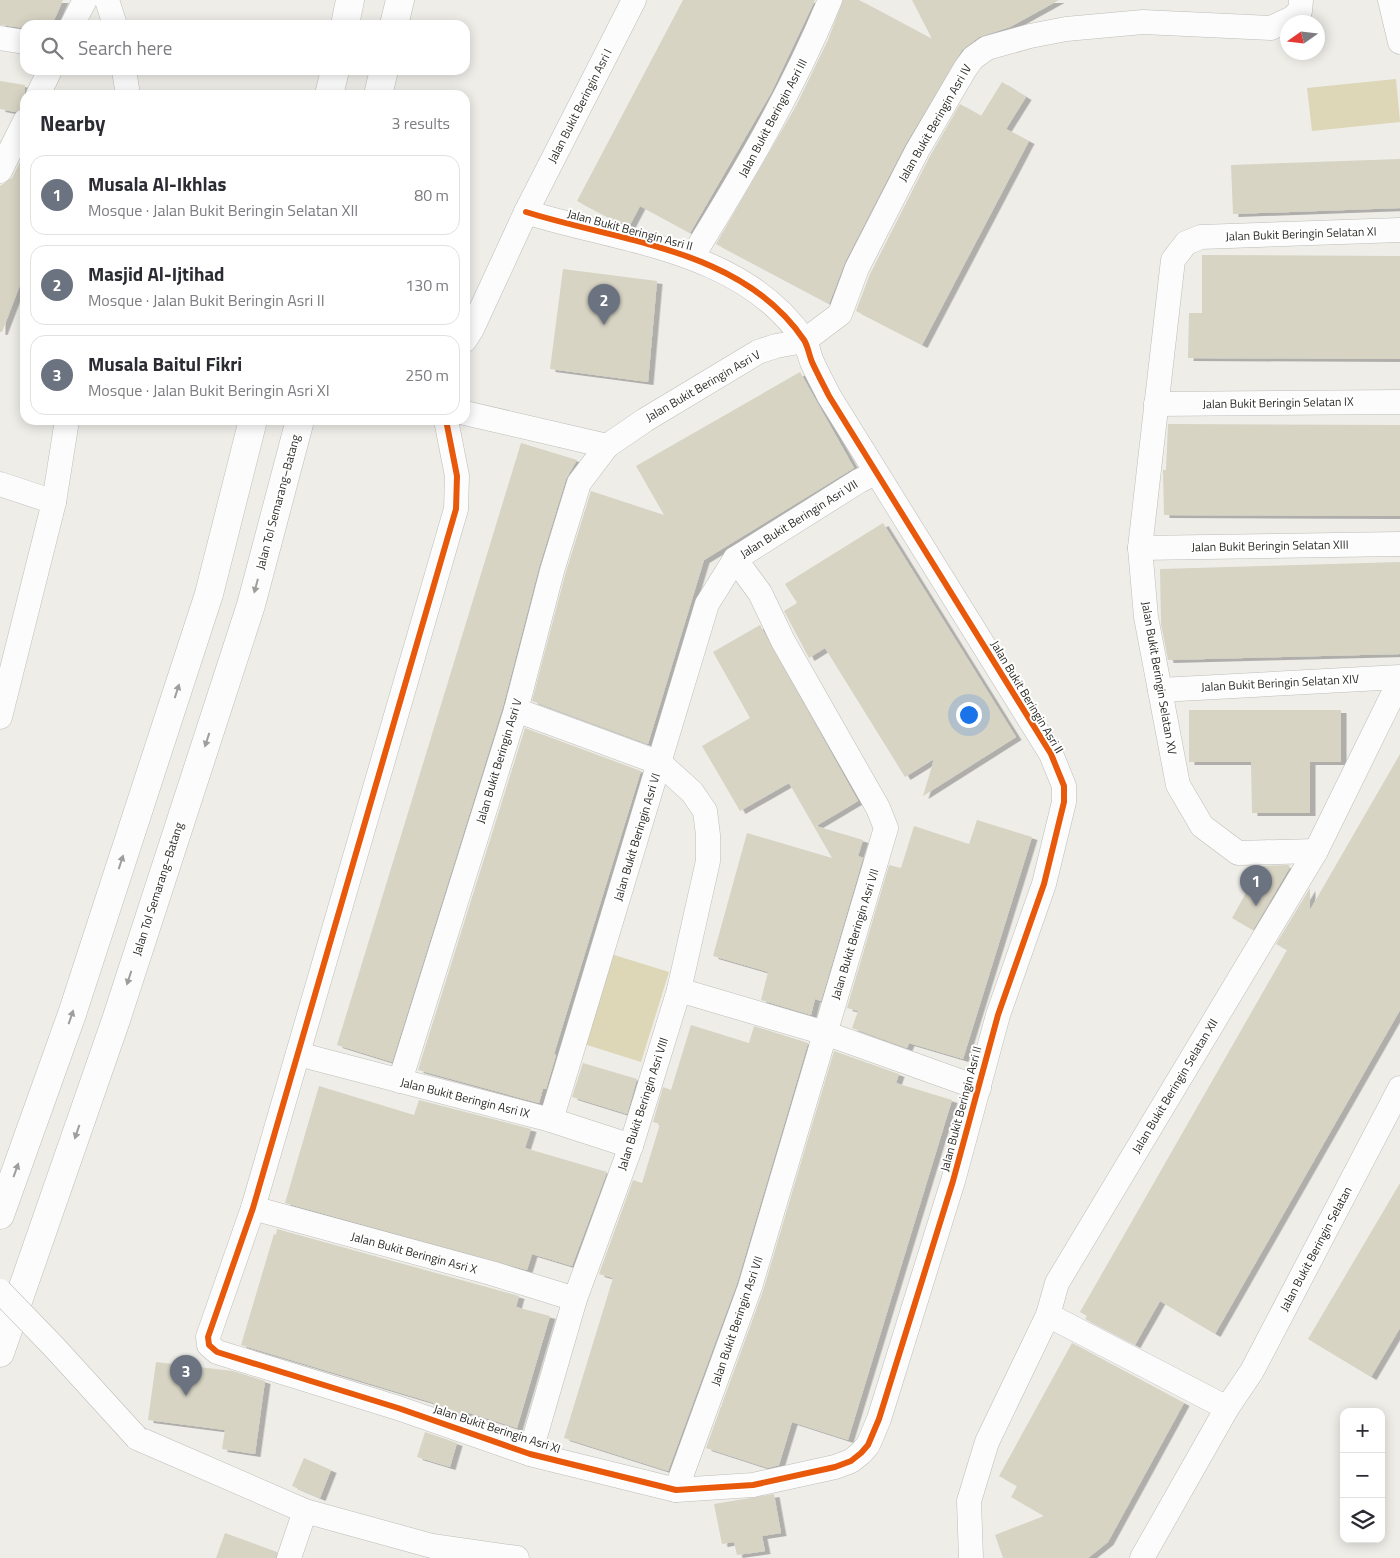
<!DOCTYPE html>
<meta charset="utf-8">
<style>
:root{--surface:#fff;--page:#f7f7f7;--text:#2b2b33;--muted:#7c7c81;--line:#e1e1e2;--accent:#7c3aed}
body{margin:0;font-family:"Titillium Web",sans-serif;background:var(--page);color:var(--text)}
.controls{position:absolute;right:15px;bottom:15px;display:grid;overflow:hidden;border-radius:10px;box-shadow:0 2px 12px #0003}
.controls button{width:45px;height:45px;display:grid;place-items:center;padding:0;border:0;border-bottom:1px solid var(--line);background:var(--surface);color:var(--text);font:25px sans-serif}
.compass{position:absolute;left:1280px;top:15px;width:45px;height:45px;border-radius:50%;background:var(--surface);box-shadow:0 2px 12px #0003;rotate:256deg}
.you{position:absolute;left:968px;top:714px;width:18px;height:18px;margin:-12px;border:4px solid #fff;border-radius:50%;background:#1a73e8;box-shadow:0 0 0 8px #1a73e833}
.badge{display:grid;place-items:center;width:32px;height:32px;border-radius:50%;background:var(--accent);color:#fff;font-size:16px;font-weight:700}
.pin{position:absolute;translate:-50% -41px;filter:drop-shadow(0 1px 2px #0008)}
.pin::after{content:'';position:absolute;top:26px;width:18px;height:15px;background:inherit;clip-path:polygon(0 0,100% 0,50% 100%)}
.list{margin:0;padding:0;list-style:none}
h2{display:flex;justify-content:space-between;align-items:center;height:65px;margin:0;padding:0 20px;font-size:21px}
h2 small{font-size:16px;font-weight:400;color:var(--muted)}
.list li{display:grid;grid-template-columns:32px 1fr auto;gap:15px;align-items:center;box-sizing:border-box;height:80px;margin:0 10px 10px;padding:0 10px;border:1px solid var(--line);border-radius:15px}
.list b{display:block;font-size:19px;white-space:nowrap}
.list p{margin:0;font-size:16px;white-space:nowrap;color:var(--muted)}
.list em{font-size:16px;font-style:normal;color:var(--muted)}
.icon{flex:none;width:28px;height:28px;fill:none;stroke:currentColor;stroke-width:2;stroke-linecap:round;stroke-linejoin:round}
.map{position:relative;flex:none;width:1400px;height:1558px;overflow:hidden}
.search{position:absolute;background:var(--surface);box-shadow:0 2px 12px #0003;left:20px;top:20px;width:450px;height:55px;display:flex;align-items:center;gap:12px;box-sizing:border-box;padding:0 18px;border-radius:15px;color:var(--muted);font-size:19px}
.panel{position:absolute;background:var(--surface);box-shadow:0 2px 12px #0003;left:20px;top:90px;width:450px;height:335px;border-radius:15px}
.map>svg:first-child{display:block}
.green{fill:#ddd6b7}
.building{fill:#d7d4c4;filter:url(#shadow)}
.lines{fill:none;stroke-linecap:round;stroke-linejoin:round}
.street-casing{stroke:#bdbdb9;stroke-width:25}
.highway-casing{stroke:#bdbdb9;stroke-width:29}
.street{stroke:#fcfcfc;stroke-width:24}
.highway{stroke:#fcfcfc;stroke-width:28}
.street-bridge-casing{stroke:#bdbdb9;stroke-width:25;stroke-linecap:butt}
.street-bridge{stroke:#fcfcfc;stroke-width:24}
.cycleway-casing{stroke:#fff;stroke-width:9}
.cycleway{stroke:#e8590c;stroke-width:6}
.oneway{fill:#9e9e9d}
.labels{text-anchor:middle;stroke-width:4;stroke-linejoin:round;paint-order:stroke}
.street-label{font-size:12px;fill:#2c2c28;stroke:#fff}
</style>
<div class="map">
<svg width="1400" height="1558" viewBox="0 0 1400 1558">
<defs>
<filter id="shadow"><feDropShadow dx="5.5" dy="3" stdDeviation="0" flood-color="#0004"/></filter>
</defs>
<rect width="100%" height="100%" fill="#eeede8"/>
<g class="green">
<path d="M1396 79 1400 122 1312 131 1307 88Z"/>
<path d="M611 954 669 972 641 1062 584 1044Z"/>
</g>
<g class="building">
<path d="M0 0H63L52 25H25V28L0 25Z"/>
<path d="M683 0H815L771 93 690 233 640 206 630 225 615 221 577 201Z"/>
<path d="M843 0H859L932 39 912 0H1059L1010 27 979 37 962 50 905 145 845 262 829 304 716 244 796 106 828 40Z"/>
<path d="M0 81 25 85V107L15 112 0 109Z"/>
<path d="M1002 82 1026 97 1006 129 1029 141 922 345 856 311 870 274 929 158 960 104 981 116Z"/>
<path d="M25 152V272L2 332H0V186L12 178Z"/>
<path d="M1400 159V208L1233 214 1231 165Z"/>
<path d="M1202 255 1400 256V359L1188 358 1189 313H1202Z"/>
<path d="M563 269 657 281 648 382 550 369Z"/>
<path d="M800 372 854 468 704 560 648 744 532 701 565 575 591 491 664 515 636 466Z"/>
<path d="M1168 424 1400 425V516L1164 515 1163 470H1166Z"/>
<path d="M521 443 577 460 566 479 539 567 503 706 392 1062 337 1045Z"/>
<path d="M883 523 1016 737 923 796 934 759 905 777 825 648 809 658 784 611 797 603 785 584Z"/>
<path d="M1400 562V654L1168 660 1161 624 1160 569Z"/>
<path d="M760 625 858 801 816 826 863 840 858 856 863 858 821 1001 815 999 811 1015 761 1000 768 972 713 956 747 833 832 858 789 783 740 811 702 746 750 718 713 652Z"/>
<path d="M1189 710H1341V762H1310V813H1252L1251 762H1189Z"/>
<path d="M525 728 641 771 554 1054 556 1055 546 1089H543L539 1103 418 1070Z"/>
<path d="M1400 754V1010L1215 1334 1160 1301 1135 1345 1085 1319 1087 1316 1080 1312 1287 950 1276 944 1310 888V910Z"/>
<path d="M977 820 1032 837 963 1059 909 1043 907 1048 852 1028 858 1011 847 1008 889 865 901 868 914 826 969 844Z"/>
<path d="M1288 865 1290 867 1253 930 1232 918 1261 866Z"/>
<path d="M691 1025 749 1043 754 1026 808 1043 737 1283 668 1471 564 1438 613 1278 599 1274 633 1180 642 1183 660 1124 653 1122 663 1087 671 1090Z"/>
<path d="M834 1051 899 1074 896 1083 952 1100 848 1440 792 1422 779 1465 768 1468 706 1448 763 1291Z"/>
<path d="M583 1063 637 1079 627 1114 572 1097Z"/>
<path d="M319 1086 414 1115 419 1100 531 1129 525 1148 607 1172 572 1266 532 1254 527 1270 285 1203Z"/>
<path d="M1400 1183V1328L1371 1377 1308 1339Z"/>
<path d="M277 1229 519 1296 516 1307 550 1316 517 1428 466 1412 465 1417 433 1406 434 1403 241 1345 274 1234 276 1235Z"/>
<path d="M1072 1343 1184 1403 1108 1542 1088 1558H1003L995 1535 1044 1516 1011 1497 1017 1486 999 1476Z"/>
<path d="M156 1362 233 1371 265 1381 255 1454 222 1449 225 1430 148 1420Z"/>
<path d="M425 1432 457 1443 450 1467 417 1457Z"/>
<path d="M304 1458 331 1470 320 1498 292 1486Z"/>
<path d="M774 1494 781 1533 762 1536 765 1551 737 1555 734 1542 722 1544 714 1504Z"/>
<path d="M225 1533 277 1552 276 1558H216Z"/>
</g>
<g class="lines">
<g class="street-casing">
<g id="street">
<path d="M107 0 115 25"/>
<path d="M1390 0 1400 42"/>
<path d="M72 25 85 0"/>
<path d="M0 38 25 42"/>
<path d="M124 70 128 95"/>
<path d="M38 95 50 70"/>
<path d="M0 171 25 121"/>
<path d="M692 257C744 173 792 92 830 0"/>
<path d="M465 340 472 329 526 212 634 0"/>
<path d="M1156 404 1400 402"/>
<path d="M465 413 607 446 645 420 758 352 776 346 804 341 840 314 857 268 917 151 965 69 973 58 987 48 1030 36 1066 29 1143 22 1271 28 1292 18 1300 11 1301 0"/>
<path d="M446 420 457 476 456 509 253 1208 208 1337 209 1345 217 1352 398 1408 530 1454 676 1490 753 1485 835 1467 851 1461 861 1453 868 1445 879 1419 953 1181 998 1015 1044 884 1064 802V786L1051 754 829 396C823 384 817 373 812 362 809 355 808 346 804 340 743 249 621 242 526 212"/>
<path d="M0 484 54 502"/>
<path d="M1140 548 1400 544"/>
<path d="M1160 690 1400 677"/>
<path d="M516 710 660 763 692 792 705 811 708 835V861L679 990 631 1146 575 1299 530 1454"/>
<path d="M0 717 54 502 67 420"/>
<path d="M1316 851 1238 853 1202 826 1178 785 1146 617 1140 548 1173 260 1186 243 1201 237 1400 230"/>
<path d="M679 990 825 1033 979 1088"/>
<path d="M298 1054 551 1120 631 1146"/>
<path d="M400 1081 516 710 552 571 579 483 607 446"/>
<path d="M551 1120 707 604 735 559"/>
<path d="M253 1208 491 1273 575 1299"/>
<path d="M1227 1408 1048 1315 1057 1283 1316 851 1400 680"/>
<path d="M137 1438 305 1511 432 1546 517 1558"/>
<path d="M676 1490 750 1287 886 828 878 808 783 641 760 593 735 559 859 481 875 473"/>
<path d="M289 1558 305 1511"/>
<path d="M971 1558 969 1501 987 1442 1048 1315"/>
<path d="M1142 1558 1227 1408 1252 1371 1400 1088"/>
</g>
</g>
<g class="highway-casing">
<g id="highway">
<path d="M345 25 350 0"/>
<path d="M394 25 400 0"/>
<path d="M329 95 335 70"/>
<path d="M378 95 384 70"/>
<path d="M0 1215 72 1014 209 594 253 420"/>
<path d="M0 1353 116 1020 251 605 300 420"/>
</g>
</g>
<use href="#street" class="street"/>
<use href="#highway" class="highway"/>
<g class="street-bridge-casing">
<path id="street-bridge" d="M0 1291 55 1348 137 1438"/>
</g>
<use href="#street-bridge" class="street-bridge"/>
<g class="cycleway-casing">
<path id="cycleway" d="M446 420 457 476 456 509 253 1208 208 1337 209 1345 217 1352 398 1408 530 1454 676 1490 753 1485 835 1467 851 1461 861 1453 868 1445 879 1419 953 1181 998 1015 1044 884 1064 802V786L1051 754 829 396C823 384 817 373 812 362 809 355 808 346 804 340 743 249 621 242 526 212"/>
</g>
<use href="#cycleway" class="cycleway"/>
</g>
<defs><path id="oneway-solid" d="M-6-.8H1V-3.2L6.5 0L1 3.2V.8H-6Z" transform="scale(1.25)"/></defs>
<g class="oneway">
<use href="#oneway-solid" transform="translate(256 586) rotate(105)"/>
<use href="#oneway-solid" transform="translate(177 691) rotate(-72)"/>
<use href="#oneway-solid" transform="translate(207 740) rotate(108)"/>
<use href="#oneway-solid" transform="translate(121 862) rotate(-72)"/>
<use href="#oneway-solid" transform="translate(129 978) rotate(108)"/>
<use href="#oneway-solid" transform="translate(71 1017) rotate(-71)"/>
<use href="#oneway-solid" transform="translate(77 1132) rotate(109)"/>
<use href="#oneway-solid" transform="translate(16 1170) rotate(-70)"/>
</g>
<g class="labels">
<g class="street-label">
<text transform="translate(580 106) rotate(-63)" y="4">Jalan Bukit Beringin Asri I</text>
<text transform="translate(773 118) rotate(-62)" y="4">Jalan Bukit Beringin Asri III</text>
<text transform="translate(935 123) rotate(-60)" y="4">Jalan Bukit Beringin Asri IV</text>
<text transform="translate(630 230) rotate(15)" y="4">Jalan Bukit Beringin Asri II</text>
<text transform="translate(1301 234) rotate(-2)" y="4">Jalan Bukit Beringin Selatan XI</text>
<text transform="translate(703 386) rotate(-30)" y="4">Jalan Bukit Beringin Asri V</text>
<text transform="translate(1278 403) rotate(-1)" y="4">Jalan Bukit Beringin Selatan IX</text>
<text transform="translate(278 502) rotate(-75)" y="4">Jalan Tol Semarang–Batang</text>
<text transform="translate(799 519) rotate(-32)" y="4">Jalan Bukit Beringin Asri VII</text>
<text transform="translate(1270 546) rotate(-1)" y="4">Jalan Bukit Beringin Selatan XIII</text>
<text transform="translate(1159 678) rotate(80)" y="4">Jalan Bukit Beringin Selatan XV</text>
<text transform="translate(1280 683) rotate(-3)" y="4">Jalan Bukit Beringin Selatan XIV</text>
<text transform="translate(1027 697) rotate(59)" y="4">Jalan Bukit Beringin Asri II</text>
<text transform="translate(499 761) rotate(-73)" y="4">Jalan Bukit Beringin Asri V</text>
<text transform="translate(637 837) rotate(-73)" y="4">Jalan Bukit Beringin Asri VI</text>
<text transform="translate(158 889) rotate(-72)" y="4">Jalan Tol Semarang–Batang</text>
<text transform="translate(855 934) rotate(-73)" y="4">Jalan Bukit Beringin Asri VII</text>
<text transform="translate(1175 1086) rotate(-59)" y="4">Jalan Bukit Beringin Selatan XII</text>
<text transform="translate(465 1098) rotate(14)" y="4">Jalan Bukit Beringin Asri IX</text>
<text transform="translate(643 1104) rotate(-72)" y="4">Jalan Bukit Beringin Asri VIII</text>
<text transform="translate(961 1109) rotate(-75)" y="4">Jalan Bukit Beringin Asri II</text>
<text transform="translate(1316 1249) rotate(-62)" y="4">Jalan Bukit Beringin Selatan</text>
<text transform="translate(414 1253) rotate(15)" y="4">Jalan Bukit Beringin Asri X</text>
<text transform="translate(737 1321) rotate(-71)" y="4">Jalan Bukit Beringin Asri VII</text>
<text transform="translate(497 1429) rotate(18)" y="4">Jalan Bukit Beringin Asri XI</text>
</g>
</g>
</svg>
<div class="controls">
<button>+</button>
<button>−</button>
<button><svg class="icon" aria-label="layers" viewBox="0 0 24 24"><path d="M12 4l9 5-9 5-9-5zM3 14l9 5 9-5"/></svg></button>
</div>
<svg class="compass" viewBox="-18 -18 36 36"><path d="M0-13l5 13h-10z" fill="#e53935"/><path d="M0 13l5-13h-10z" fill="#7c7c81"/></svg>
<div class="you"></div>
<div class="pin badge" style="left:1256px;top:906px;background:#6b7280">1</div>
<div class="pin badge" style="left:604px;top:325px;background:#6b7280">2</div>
<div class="pin badge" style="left:186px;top:1396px;background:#6b7280">3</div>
<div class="search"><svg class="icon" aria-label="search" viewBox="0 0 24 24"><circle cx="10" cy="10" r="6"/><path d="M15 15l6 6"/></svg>Search here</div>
<section class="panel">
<h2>Nearby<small>3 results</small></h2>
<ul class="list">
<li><span class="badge" style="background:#6b7280">1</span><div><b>Musala Al-Ikhlas</b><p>Mosque · Jalan Bukit Beringin Selatan XII</p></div><em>80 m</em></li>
<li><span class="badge" style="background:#6b7280">2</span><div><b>Masjid Al-Ijtihad</b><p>Mosque · Jalan Bukit Beringin Asri II</p></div><em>130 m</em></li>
<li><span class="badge" style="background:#6b7280">3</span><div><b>Musala Baitul Fikri</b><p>Mosque · Jalan Bukit Beringin Asri XI</p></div><em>250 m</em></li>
</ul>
</section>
</div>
